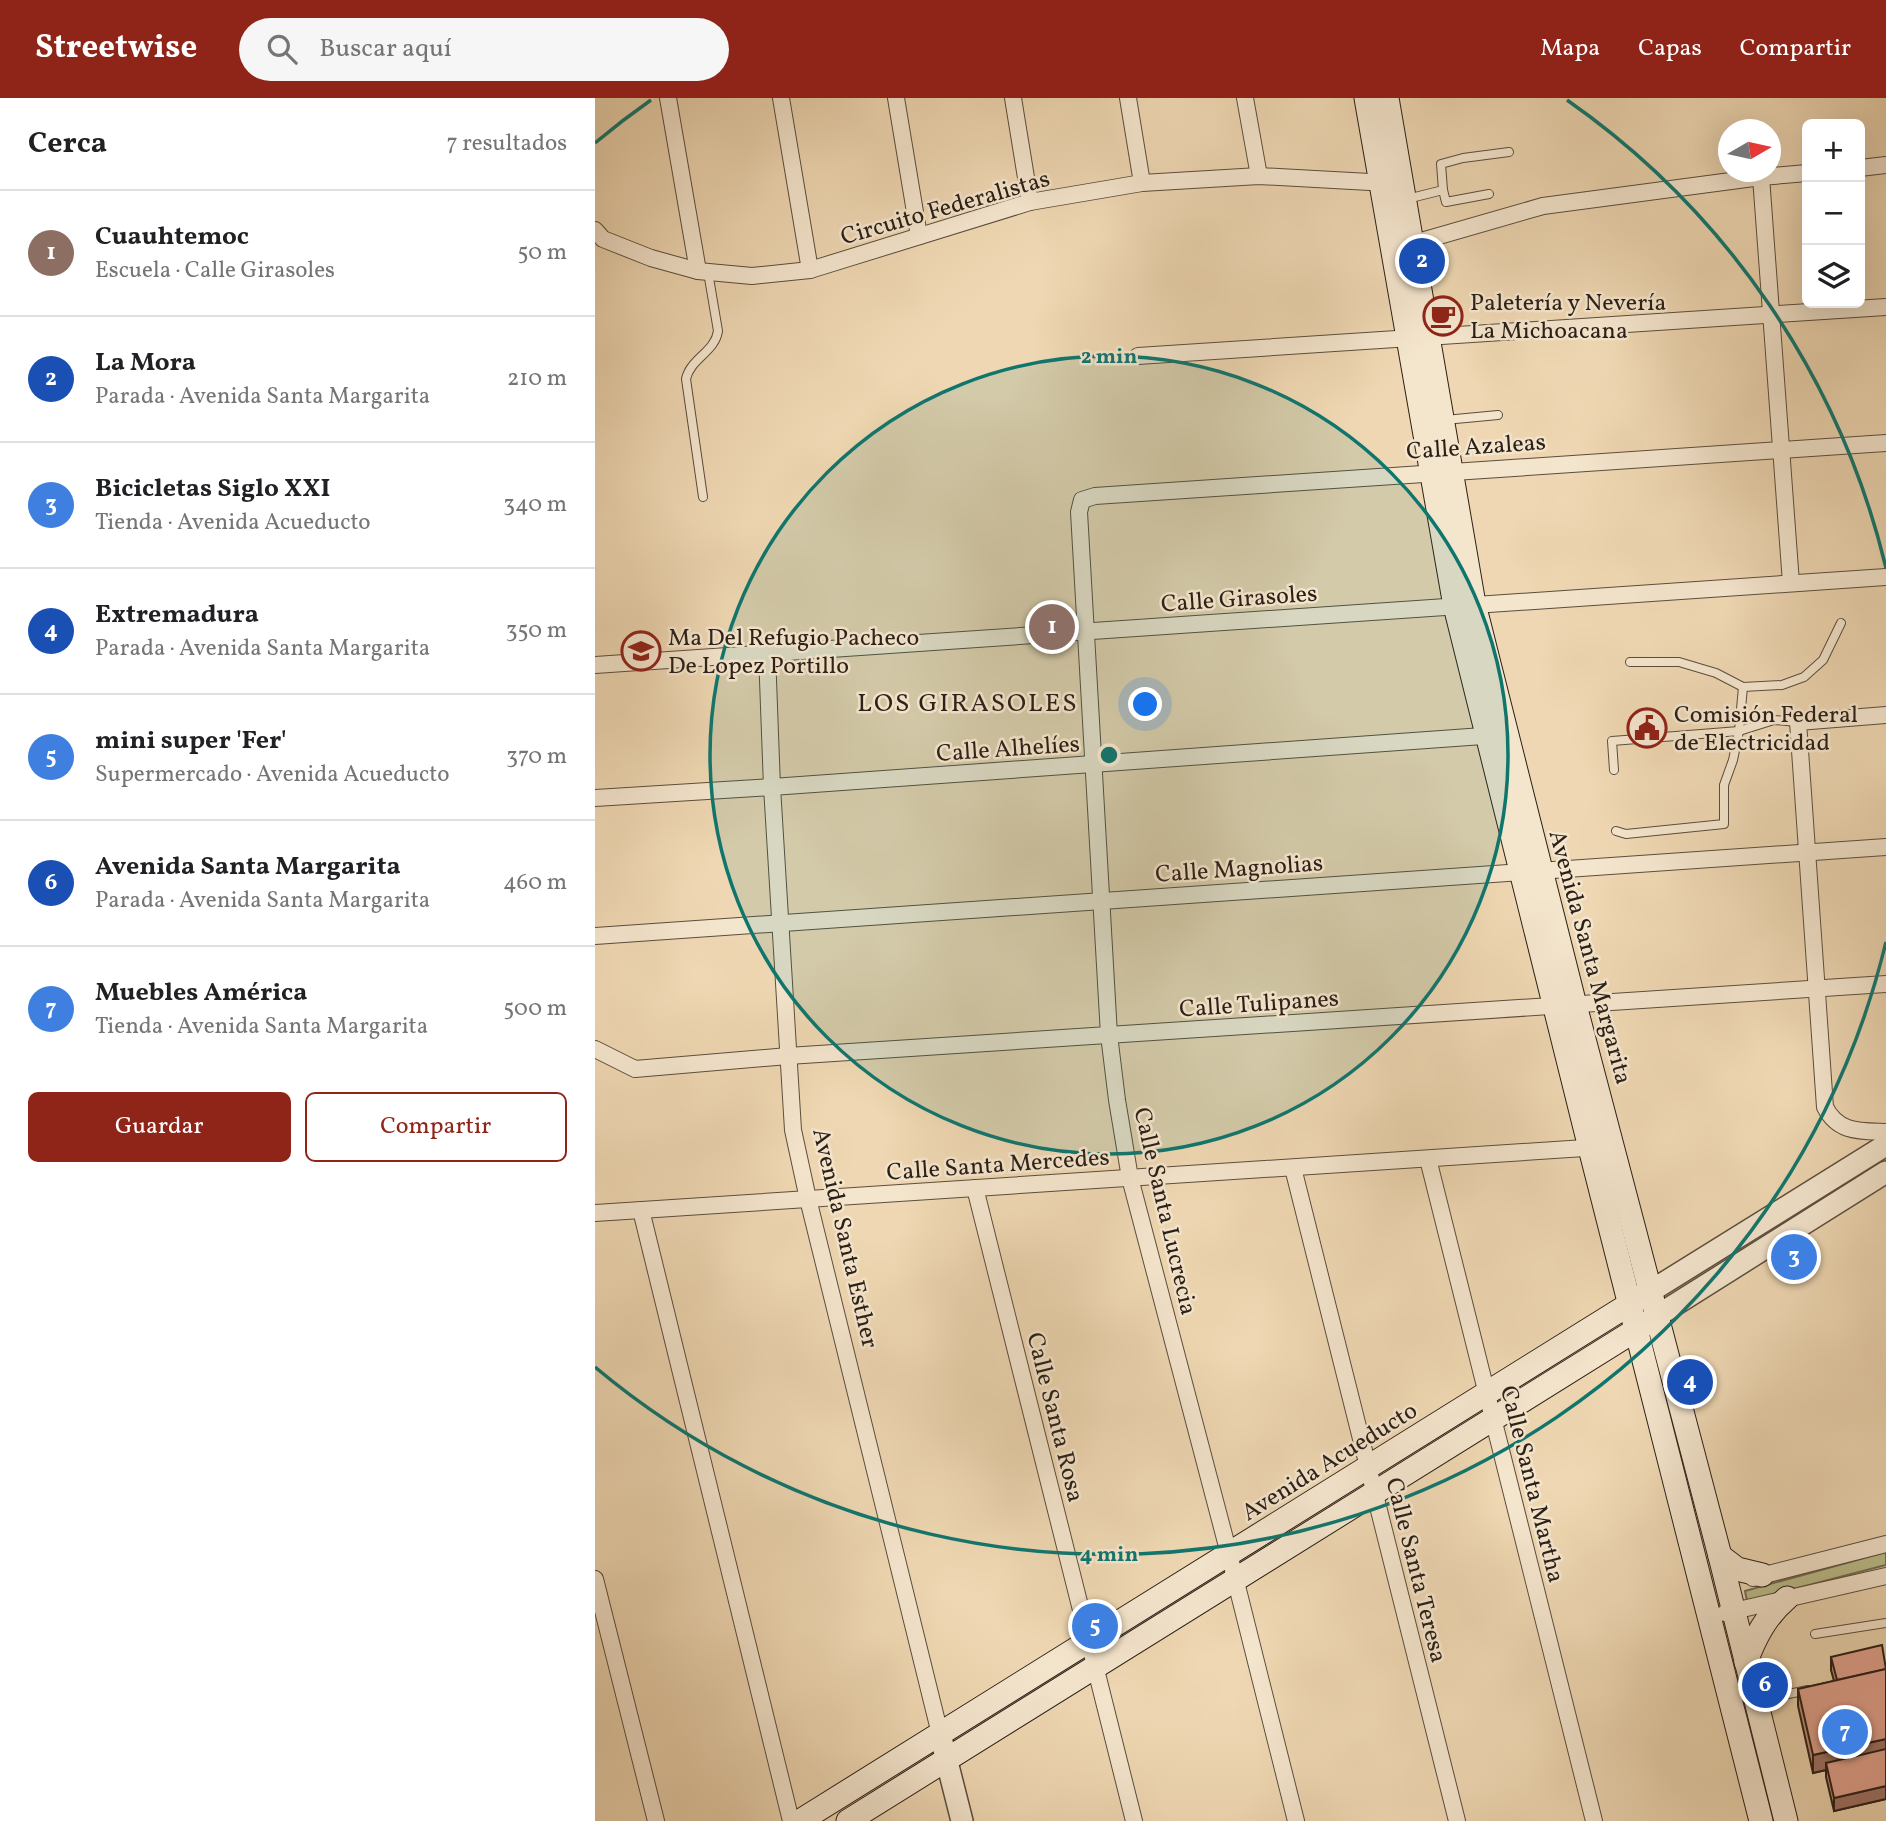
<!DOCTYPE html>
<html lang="es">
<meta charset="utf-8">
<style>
:root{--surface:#fff;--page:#f6f6f6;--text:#202124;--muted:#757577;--line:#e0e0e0;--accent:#8f2418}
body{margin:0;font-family:Vollkorn,serif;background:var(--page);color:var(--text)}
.controls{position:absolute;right:21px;top:21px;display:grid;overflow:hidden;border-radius:10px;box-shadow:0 7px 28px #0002}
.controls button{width:63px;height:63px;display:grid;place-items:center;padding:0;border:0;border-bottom:2px solid var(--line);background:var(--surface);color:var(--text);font:35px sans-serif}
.compass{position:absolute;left:1123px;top:21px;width:63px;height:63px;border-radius:50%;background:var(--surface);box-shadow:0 7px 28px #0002;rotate:81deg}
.you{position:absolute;left:551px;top:607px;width:24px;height:24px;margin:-18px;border:5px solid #fff;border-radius:50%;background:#1a73e8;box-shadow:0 0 0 10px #1a73e833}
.badge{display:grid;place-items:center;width:46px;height:46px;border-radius:50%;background:var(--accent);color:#fff;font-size:23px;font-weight:700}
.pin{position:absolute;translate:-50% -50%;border:4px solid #fff;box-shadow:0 2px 7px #0006}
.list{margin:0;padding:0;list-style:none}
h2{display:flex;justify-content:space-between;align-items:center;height:91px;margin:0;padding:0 28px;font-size:30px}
h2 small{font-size:23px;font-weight:400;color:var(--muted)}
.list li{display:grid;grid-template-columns:46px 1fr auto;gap:21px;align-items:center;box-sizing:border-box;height:126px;padding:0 28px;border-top:2px solid var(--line)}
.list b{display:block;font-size:26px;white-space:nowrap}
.list p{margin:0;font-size:23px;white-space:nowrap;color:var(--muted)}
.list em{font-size:23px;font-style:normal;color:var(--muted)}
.actions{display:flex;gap:14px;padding:21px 28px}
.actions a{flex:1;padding:16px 0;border:2px solid var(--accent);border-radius:10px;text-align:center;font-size:24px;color:var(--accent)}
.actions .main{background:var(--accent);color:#fff}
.icon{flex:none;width:38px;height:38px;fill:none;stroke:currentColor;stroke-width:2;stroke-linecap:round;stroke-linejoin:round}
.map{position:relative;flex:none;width:1291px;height:1723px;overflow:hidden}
header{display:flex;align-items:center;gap:42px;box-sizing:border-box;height:98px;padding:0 35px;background:var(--accent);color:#fff}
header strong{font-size:33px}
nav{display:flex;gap:38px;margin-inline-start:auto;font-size:24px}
.search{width:490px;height:63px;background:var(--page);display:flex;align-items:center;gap:18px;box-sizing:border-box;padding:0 24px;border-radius:38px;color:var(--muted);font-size:26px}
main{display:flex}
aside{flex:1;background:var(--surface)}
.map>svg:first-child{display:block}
.green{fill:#babe8b;stroke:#726e51;stroke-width:2}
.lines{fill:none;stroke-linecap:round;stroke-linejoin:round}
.service-casing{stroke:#5b4d3e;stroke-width:10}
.minor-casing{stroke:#5b4d3e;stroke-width:18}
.tertiary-casing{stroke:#5b4d3e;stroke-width:24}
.secondary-casing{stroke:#2a1f17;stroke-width:25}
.service{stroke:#f4e5cd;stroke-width:8}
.minor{stroke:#f4e5cd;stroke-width:16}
.tertiary{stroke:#f4e5cd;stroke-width:21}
.secondary{stroke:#f4e5cd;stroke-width:23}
.wall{fill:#c28c7c;stroke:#2a1f17;stroke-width:2}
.shaded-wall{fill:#9e7265;stroke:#2a1f17;stroke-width:2}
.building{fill:#e2a390;stroke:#2a1f17;stroke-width:2}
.ring{fill:none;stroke:#0f766e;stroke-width:3.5}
.labels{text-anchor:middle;stroke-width:5;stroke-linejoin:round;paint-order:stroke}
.street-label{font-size:24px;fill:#2a1f17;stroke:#f4e5cd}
.poi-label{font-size:24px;fill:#2a1f17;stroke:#f4e5cd;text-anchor:start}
.neighbourhood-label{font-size:26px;letter-spacing:2px;fill:#2a1f17;stroke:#f4e5cd}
.centre{fill:#0f766e;stroke:#f4e5cd;stroke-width:3.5}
.ring-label{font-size:21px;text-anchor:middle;font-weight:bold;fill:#0f766e;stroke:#f4e5cd;stroke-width:5;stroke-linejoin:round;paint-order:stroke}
</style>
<header>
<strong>Streetwise</strong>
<div class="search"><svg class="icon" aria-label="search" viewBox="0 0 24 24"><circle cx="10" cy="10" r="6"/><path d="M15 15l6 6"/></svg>Buscar aquí</div>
<nav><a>Mapa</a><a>Capas</a><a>Compartir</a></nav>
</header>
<main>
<aside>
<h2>Cerca<small>7 resultados</small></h2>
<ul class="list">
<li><span class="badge" style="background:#8d6e63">1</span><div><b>Cuauhtemoc</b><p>Escuela · Calle Girasoles</p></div><em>50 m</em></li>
<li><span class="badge" style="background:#1a4fb4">2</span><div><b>La Mora</b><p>Parada · Avenida Santa Margarita</p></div><em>210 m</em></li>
<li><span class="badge" style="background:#3f7fe0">3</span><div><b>Bicicletas Siglo XXI</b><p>Tienda · Avenida Acueducto</p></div><em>340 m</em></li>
<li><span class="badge" style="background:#1a4fb4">4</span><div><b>Extremadura</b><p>Parada · Avenida Santa Margarita</p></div><em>350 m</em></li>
<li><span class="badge" style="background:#3f7fe0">5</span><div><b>mini super 'Fer'</b><p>Supermercado · Avenida Acueducto</p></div><em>370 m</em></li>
<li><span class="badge" style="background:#1a4fb4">6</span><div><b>Avenida Santa Margarita</b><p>Parada · Avenida Santa Margarita</p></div><em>460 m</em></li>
<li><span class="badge" style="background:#3f7fe0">7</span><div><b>Muebles América</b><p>Tienda · Avenida Santa Margarita</p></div><em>500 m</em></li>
</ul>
<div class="actions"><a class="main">Guardar</a><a>Compartir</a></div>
</aside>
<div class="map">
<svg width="1291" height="1723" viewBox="0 0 1291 1723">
<rect width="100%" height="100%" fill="#eed7b2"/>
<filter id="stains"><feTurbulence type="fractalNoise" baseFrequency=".00286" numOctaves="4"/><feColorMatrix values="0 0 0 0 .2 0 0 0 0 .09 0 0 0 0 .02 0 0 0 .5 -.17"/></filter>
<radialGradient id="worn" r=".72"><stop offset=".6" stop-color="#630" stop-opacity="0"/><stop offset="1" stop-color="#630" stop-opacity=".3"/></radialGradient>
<path class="green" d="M1291 1454V1467L1152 1503 1150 1493Z"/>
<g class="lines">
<g class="service-casing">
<g id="service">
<path d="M848 92 851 104 894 96"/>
<path d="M812 101 848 92 846 66 868 60 914 54"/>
<path d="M850 322 903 317"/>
<path d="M108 399 91 281C95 261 120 254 123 233L113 174"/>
<path d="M1035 564H1084L1121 575 1148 589 1187 587 1209 579 1228 562 1246 525"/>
<path d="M1019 672 1017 643 1144 633 1179 622 1203 624"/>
<path d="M1021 733 1031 736 1129 726V687L1138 662 1144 633 1148 589"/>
<path d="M1220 1536 1291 1525"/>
<path d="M1164 1602 1213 1592"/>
</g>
</g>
<g class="minor-casing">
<g id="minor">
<path d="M73 0 103 173"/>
<path d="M186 0 215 172"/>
<path d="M301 0 324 138"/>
<path d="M418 0 435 104"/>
<path d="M533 0 547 85"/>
<path d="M650 0 664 78"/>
<path d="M1265 70 1291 67"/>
<path d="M1166 79 1196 485"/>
<path d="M0 132 8 141 56 160 103 173 157 178 215 172 435 104 547 85 664 78 793 85"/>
<path d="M816 146 948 108 1166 79 1212 75"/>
<path d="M543 258 1291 209"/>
<path d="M172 555 177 689 198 1032 213 1101 345 1636"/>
<path d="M0 567 1291 479"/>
<path d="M1291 617 1203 624 1230 1009C1243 1035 1265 1033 1291 1034"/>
<path d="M0 700 177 689 902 637"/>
<path d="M0 838 1291 749"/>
<path d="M0 951 40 971 193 958 1291 886"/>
<path d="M833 1061 999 1723"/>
<path d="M698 1070 862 1723"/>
<path d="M380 1090 539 1723"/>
<path d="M46 1112 196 1723"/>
<path d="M0 1115 1005 1049"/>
<path d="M1158 1480 1291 1446"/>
<path d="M0 1481 61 1723"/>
<path d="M1130 1515 1291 1478"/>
<path d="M701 1723 634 1456 535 1080 522 1002 514 937 484 414 487 402 500 398 1291 345"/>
</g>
</g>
<g class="tertiary-casing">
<g id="tertiary">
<path d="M1056 1193 1291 1047"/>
<path d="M1062 1218 1291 1074"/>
<path d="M345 1636 367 1723"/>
</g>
</g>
<g class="secondary-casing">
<g id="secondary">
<path d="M771 0 860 508 995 1050 1166 1723"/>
<path d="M792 0 879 506 980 907 1125 1458 1191 1723"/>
<path d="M1125 1458 1142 1471 1167 1477"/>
<path d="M1151 1564C1160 1539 1171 1518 1192 1500"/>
<path d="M205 1723 1046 1199"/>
<path d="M253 1723 1052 1225"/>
</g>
</g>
<use href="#service" class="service"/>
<use href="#minor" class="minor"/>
<use href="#tertiary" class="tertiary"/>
<use href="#secondary" class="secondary"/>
</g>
<path class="wall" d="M1236 1559 1291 1566V1701L1239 1713 1231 1679V1672L1218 1675 1203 1608V1591L1239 1583 1236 1572Z"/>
<g class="shaded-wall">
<path d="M1291 1641V1659L1231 1665V1672L1218 1675V1657Z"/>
<path d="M1291 1688V1701L1239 1713V1700Z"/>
</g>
<g class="building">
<path d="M1287 1547 1291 1571 1242 1582 1236 1559Z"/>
<path d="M1291 1571V1641L1218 1657 1203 1591Z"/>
<path d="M1291 1651V1688L1239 1700 1231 1665Z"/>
</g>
<circle cx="514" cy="657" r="399" fill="#0f766e" fill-opacity=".12"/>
<g class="ring">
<circle cx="514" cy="657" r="399"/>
<path d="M1291 844A799 799 0 0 1 0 1269M0 45A799 799 0 0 1 56 2M972 2A799 799 0 0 1 1291 470"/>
</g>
<defs>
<g id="cafe-ring" transform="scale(2.0125)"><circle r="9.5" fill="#f4e5cd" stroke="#8f2418" stroke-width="1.5"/><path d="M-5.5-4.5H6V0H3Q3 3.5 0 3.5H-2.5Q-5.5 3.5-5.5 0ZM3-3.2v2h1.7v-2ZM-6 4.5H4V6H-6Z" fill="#8f2418"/></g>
<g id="school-ring" transform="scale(2.0125)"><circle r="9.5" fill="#f4e5cd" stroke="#8f2418" stroke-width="1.5"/><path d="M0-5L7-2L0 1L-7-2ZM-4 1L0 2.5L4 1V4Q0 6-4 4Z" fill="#8f2418"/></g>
<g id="civic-ring" transform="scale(2.0125)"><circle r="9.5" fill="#f4e5cd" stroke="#8f2418" stroke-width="1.5"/><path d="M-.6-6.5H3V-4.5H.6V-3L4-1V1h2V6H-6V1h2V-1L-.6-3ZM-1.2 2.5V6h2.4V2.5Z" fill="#8f2418"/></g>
</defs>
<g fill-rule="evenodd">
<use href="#cafe-ring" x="848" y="218"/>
<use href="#school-ring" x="46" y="553"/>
<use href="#civic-ring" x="1052" y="630"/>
</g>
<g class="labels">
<g class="street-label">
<text transform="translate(350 109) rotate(-16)" y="8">Circuito Federalistas</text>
<text transform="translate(881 348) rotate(-4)" y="8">Calle Azaleas</text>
<text transform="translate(644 500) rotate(-4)" y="8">Calle Girasoles</text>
<text transform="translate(413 650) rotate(-4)" y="8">Calle Alhelíes</text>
<text transform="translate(644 770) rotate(-4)" y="8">Calle Magnolias</text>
<text transform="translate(996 859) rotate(75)" y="8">Avenida Santa Margarita</text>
<text transform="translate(664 905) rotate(-4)" y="8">Calle Tulipanes</text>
<text transform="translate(403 1066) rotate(-4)" y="8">Calle Santa Mercedes</text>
<text transform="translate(571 1113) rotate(77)" y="8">Calle Santa Lucrecia</text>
<text transform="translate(251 1140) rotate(77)" y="8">Avenida Santa Esther</text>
<text transform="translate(461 1319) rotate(76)" y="8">Calle Santa Rosa</text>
<text transform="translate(734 1363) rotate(-32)" y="8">Avenida Acueducto</text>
<text transform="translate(938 1386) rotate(76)" y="8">Calle Santa Martha</text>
<text transform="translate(822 1472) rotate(76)" y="8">Calle Santa Teresa</text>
</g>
<g class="poi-label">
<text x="875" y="212">Paletería y Nevería<tspan x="875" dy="28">La Michoacana</tspan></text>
<text x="73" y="547">Ma Del Refugio Pacheco<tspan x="73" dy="28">De Lopez Portillo</tspan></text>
<text x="1079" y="624">Comisión Federal<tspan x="1079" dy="28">de Electricidad</tspan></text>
</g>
<g class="neighbourhood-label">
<text x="373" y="613">LOS GIRASOLES</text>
</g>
</g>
<circle cx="514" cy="657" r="10" class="centre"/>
<g class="ring-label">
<text x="514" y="265">2 min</text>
<text x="514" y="1463">4 min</text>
</g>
<rect width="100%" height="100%" filter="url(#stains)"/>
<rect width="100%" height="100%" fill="url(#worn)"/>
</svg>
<div class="controls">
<button>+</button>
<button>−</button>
<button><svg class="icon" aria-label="layers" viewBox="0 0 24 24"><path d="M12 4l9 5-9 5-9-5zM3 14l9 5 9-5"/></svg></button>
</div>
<svg class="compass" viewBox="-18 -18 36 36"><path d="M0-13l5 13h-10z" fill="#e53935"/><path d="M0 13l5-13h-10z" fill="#757577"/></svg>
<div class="you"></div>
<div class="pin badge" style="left:457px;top:529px;background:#8d6e63">1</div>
<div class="pin badge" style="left:827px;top:163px;background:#1a4fb4">2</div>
<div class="pin badge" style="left:1199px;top:1159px;background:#3f7fe0">3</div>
<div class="pin badge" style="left:1095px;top:1284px;background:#1a4fb4">4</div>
<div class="pin badge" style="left:500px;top:1528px;background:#3f7fe0">5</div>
<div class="pin badge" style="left:1170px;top:1587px;background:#1a4fb4">6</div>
<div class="pin badge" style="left:1250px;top:1634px;background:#3f7fe0">7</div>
</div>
</main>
